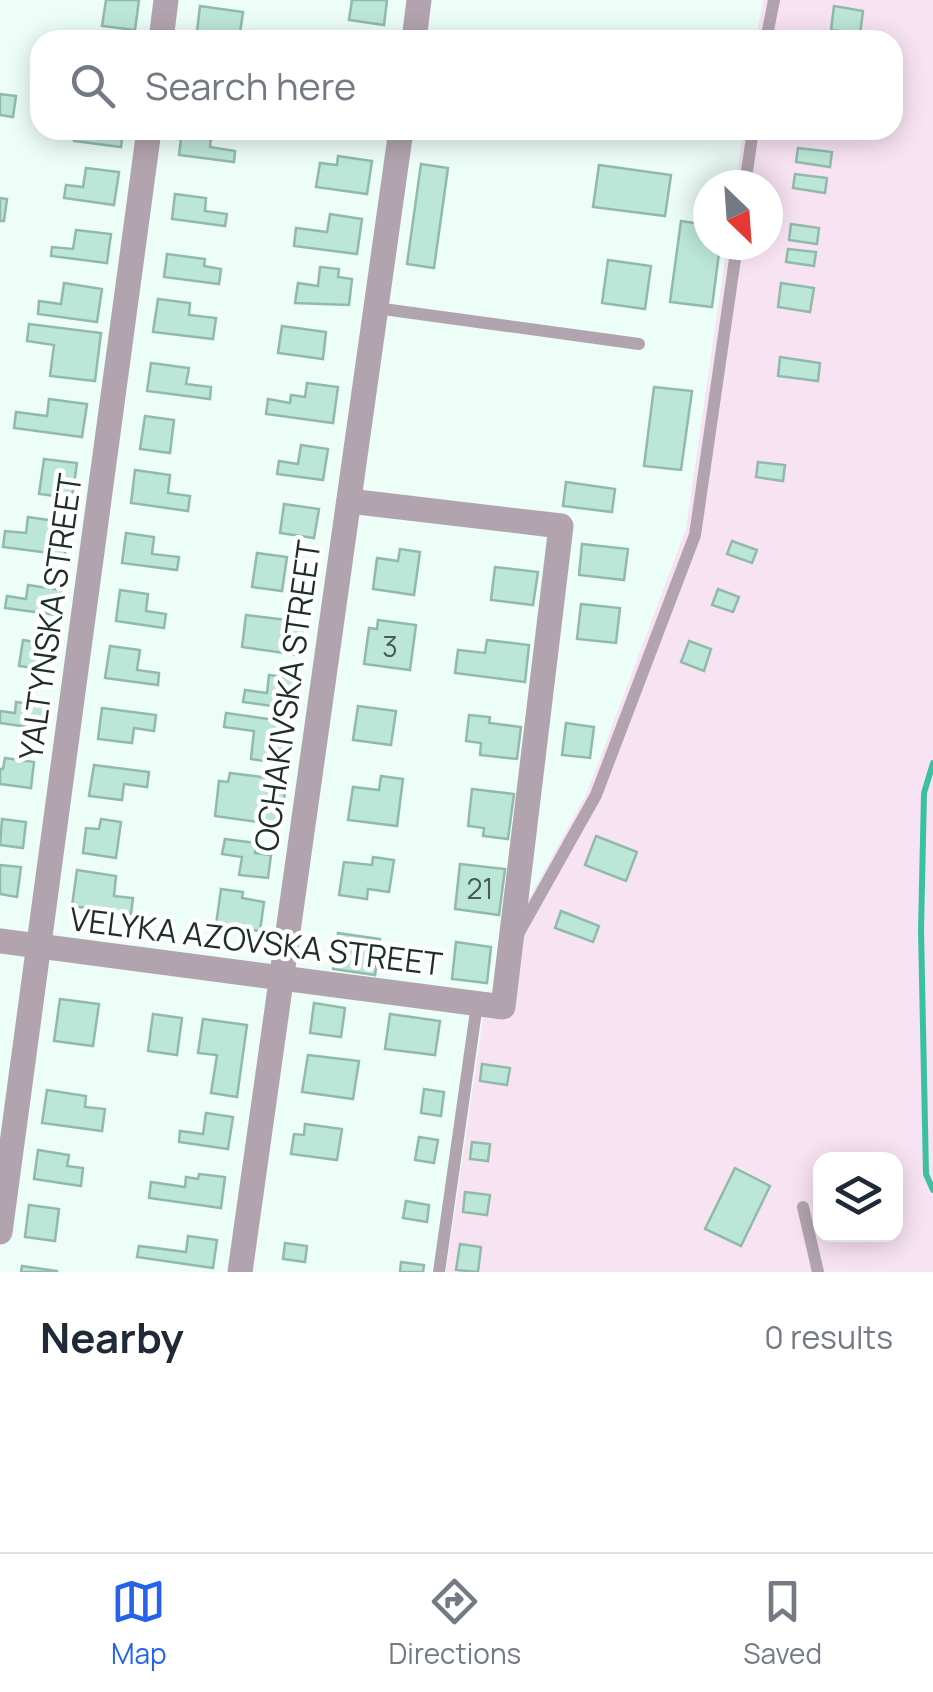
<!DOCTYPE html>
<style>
:root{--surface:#fff;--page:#f6f6f7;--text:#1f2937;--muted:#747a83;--line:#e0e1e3;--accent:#2563eb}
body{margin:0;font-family:Manrope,sans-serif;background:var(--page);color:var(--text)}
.controls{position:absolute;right:30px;bottom:30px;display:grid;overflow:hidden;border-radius:20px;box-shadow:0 5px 25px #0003}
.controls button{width:90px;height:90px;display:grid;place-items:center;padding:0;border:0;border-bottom:2px solid var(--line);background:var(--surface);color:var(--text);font:50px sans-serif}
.compass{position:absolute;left:693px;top:170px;width:90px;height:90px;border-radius:50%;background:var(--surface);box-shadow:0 5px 25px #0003;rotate:155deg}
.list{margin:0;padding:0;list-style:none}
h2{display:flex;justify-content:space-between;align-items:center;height:130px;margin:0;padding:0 40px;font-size:42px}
h2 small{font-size:32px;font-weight:400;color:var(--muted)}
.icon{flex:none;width:55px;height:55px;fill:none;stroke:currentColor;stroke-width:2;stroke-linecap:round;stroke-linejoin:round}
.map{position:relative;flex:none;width:933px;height:1272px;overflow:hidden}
.search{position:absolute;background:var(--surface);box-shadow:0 5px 25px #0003;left:30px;right:30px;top:30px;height:110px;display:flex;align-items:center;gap:25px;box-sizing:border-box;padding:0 35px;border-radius:30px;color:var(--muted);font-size:38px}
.sheet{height:280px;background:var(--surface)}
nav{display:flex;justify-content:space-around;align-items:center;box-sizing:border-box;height:140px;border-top:2px solid var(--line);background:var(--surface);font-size:28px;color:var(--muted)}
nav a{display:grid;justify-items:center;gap:5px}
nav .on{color:var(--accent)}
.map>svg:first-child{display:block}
.green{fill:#f8e3f3;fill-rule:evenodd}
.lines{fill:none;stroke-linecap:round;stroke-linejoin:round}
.stream{stroke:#3bc1a0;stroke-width:6}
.building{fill:#bce6d7;stroke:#91baac;stroke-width:2.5}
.lane{stroke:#b2a4ae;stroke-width:12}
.street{stroke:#b2a4ae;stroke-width:25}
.labels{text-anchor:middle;stroke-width:9;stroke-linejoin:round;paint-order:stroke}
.number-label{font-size:28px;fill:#465c54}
.street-label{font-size:32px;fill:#1e2e29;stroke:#fff}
</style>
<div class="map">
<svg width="933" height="1272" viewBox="0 0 933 1272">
<rect width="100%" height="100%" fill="#edfdf7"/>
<path class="green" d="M763 0H933V1272H446L484 1011 506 1014 522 911 587 793 686 529 727 245H768V185H736L743 130H893V40H756ZM820 1160H896V1234H820Z"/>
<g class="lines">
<path class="stream" d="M933 763 924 793 921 930 926 1174 933 1190"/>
</g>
<g class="building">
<path d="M106 0H139L135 30 102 26Z"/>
<path d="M352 0H387L384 25 349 20Z"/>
<path d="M200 6 243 12 239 40H196Z"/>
<path d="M834 6 863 11 860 34 831 30Z"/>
<path d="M0 94 16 96 13 117 0 115Z"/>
<path d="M75 130H123L121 147 74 141Z"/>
<path d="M182 130H212L210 147 235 151 234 162 179 155Z"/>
<path d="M320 130H373L372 137Z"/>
<path d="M798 148 832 152 830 167 796 162Z"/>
<path d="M338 156 372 161 367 194 316 187 320 163 337 165Z"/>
<path d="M421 164 448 168 434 268 407 264Z"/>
<path d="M599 165 671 175 665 216 593 207Z"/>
<path d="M86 168 119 172 114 205 64 198 66 185 83 187Z"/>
<path d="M795 174 827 178 825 193 793 188Z"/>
<path d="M175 194 206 198 205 211 227 214 225 226 172 219Z"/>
<path d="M0 198 7 199 4 221H0Z"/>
<path d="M330 214 362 219 357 254 294 246 296 228 327 232Z"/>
<path d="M681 221 708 225V245H720L712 307 670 302Z"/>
<path d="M791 224 819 228 817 244 789 240Z"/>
<path d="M76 230 111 234 107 263 51 256 52 247 73 249Z"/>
<path d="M788 249 816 252 814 266 786 262Z"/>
<path d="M167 254 205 259 204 266 221 269 219 284 164 277Z"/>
<path d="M608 260 651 266 645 309 602 303Z"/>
<path d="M320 267 339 269 338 277 352 279 349 305 295 303 298 283 318 286Z"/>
<path d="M64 283 102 289 97 322 38 314 39 301 61 304Z"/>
<path d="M781 283 814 288 810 312 778 307Z"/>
<path d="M158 299 190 303 189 315 216 318 213 339 153 332Z"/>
<path d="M29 324 101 333 95 381 50 376 54 345 27 341Z"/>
<path d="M282 326 326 332 323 359 278 353Z"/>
<path d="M780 357 820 363 818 381 778 376Z"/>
<path d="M151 363 189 368 186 384 211 387 210 399 147 391Z"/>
<path d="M307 383 338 387 333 423 266 414 268 399 290 403 291 395 305 397Z"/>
<path d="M654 387 692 391 681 470 644 466Z"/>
<path d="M49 399 87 404 82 437 14 428 16 412 47 416Z"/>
<path d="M145 416 174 420 170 453 140 449Z"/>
<path d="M301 445 328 449 323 480 277 474 279 461 298 464Z"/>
<path d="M44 459 77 463 72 498 39 494Z"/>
<path d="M758 462 785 465 783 481 756 477Z"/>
<path d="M135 470 170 475 168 493 190 496 188 511 131 503Z"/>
<path d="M566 482 615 489 612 512 563 506Z"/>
<path d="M284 504 319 509 314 538 280 533Z"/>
<path d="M28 517 69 523 65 555 3 547 5 531 26 533Z"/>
<path d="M126 533 154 537 152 554 179 557 177 570 122 563Z"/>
<path d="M732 541 757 550 752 563 727 554Z"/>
<path d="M582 544 628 549 624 580 579 575Z"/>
<path d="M400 549 420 552 414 595 373 589 377 558 398 561Z"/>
<path d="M257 553 287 557 282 591 252 587Z"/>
<path d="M495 567 538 572 533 605 491 600Z"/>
<path d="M28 585 61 590 57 615 5 608 7 596 26 599Z"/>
<path d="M718 589 739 597 733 612 712 605Z"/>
<path d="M120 590 148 594 146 611 166 614 164 628 116 621Z"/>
<path d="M581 604 620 608 616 643 577 639Z"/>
<path d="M246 615 304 622 299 655 242 647Z"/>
<path d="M378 620 416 625 410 670 364 664 369 628 377 629Z"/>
<path d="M23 640 53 645 49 670 19 666Z"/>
<path d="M487 640 529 645 525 682 455 673 458 650 485 653Z"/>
<path d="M689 641 711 649 704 671 681 662Z"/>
<path d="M110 646 140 650 137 670 159 673 158 685 105 678Z"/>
<path d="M269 675 298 679 294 709 243 702 245 690 267 693Z"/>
<path d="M16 702 45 706 42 729 0 723V711L15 713Z"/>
<path d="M358 706 396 711 391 745 353 740Z"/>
<path d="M102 708 156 715 154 731 134 728 132 743 98 739Z"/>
<path d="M226 713 290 722 284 764 251 759 254 731 224 727Z"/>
<path d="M469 715 490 717 489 723 521 727 517 759 480 755 481 743 466 741Z"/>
<path d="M566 723 594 727 590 758 562 755Z"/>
<path d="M5 758 34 762 31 788 0 784V769H3Z"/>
<path d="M94 765 149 772 147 787 124 784 122 800 89 796Z"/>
<path d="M230 773 287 780 280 825 215 816 219 781 228 782Z"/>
<path d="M381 776 403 779 397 826 348 820 353 787 379 790Z"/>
<path d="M472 789 514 794 508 839 483 836 484 828 468 826Z"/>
<path d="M2 819 26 822 23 848 0 845Z"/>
<path d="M101 819 121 822 116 858 83 853 86 828 99 829Z"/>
<path d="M596 836 637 852 626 881 585 865Z"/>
<path d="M225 839 256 843 255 853 271 855 268 878 239 875 242 857 222 854Z"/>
<path d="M373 857 394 860 389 892 368 889 367 899 339 895 344 862 372 865Z"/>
<path d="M460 864 505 869 499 915 455 909Z"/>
<path d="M0 865 21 867 17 897 0 894Z"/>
<path d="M77 870 116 876 114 896 133 898 131 914 72 906Z"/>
<path d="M221 889 243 892 242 898 264 902 260 931 216 925Z"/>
<path d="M561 911 599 926 593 942 555 928Z"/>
<path d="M338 933 380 939 375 975 333 969Z"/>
<path d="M456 942 491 947 487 983 452 979Z"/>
<path d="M60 999 99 1004 93 1046 54 1041Z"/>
<path d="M314 1003 345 1008 341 1037 310 1033Z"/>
<path d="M153 1014 182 1018 177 1055 148 1051Z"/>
<path d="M390 1014 440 1021 435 1055 385 1049Z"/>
<path d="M203 1019 247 1025 237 1097 211 1093 217 1055 198 1053Z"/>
<path d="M308 1055 359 1061 353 1099 302 1092Z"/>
<path d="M482 1064 510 1068 507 1085 480 1081Z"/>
<path d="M424 1089 444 1092 441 1116 421 1113Z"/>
<path d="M47 1090 86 1096 85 1107 105 1109 102 1131 42 1123Z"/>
<path d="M206 1113 233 1117 228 1149 179 1142 180 1131 203 1134Z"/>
<path d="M305 1124 342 1129 337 1160 291 1154 294 1134 304 1135Z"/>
<path d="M419 1137 438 1140 434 1163 415 1160Z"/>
<path d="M472 1142 490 1144 488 1161 470 1159Z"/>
<path d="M38 1150 69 1155 67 1166 83 1168 81 1186 34 1179Z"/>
<path d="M735 1168 770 1186 741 1246 705 1229Z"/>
<path d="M199 1174 225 1177 221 1208 149 1198 151 1182 185 1187 186 1177 198 1179Z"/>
<path d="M465 1192 490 1195 487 1215 463 1212Z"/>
<path d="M406 1201 429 1205 427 1222 403 1218Z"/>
<path d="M29 1205 59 1209 55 1241 25 1237Z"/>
<path d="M188 1236 217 1240 213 1268 137 1257 139 1246 186 1252Z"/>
<path d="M285 1243 307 1246 305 1262 283 1259Z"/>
<path d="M460 1244 481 1247 478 1272 456 1270Z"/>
<path d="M401 1262 424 1265 423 1272H400Z"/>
<path d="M22 1266 57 1271V1272H21Z"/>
</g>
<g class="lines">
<g class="lane">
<path d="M766 40 774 0"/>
<path d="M745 185 753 130"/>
<path d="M376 308 639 344"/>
<path d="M517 936 596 795 695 535 737 245"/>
<path d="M803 1207 818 1272"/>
<path d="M439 1272 477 1004"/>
</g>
<g class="street">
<path d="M161 40 166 0"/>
<path d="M414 40 419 0"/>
<path d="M0 941 503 1007 561 526 349 501"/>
<path d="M0 1232 149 130"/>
<path d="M240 1272 401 130"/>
</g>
</g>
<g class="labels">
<g class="number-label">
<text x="390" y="657">3</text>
<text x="480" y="899">21</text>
</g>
<g class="street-label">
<text transform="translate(51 617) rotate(-82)" y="11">YALTYNSKA STREET</text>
<text transform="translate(288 696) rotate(-82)" y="11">OCHAKIVSKA STREET</text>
<text transform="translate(256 942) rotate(7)" y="11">VELYKA AZOVSKA STREET</text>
</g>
</g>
</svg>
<div class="controls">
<button><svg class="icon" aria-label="layers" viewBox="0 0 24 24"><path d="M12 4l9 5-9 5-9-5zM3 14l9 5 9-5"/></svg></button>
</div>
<svg class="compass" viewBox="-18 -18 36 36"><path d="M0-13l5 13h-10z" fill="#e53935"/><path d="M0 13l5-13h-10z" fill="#747a83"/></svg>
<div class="search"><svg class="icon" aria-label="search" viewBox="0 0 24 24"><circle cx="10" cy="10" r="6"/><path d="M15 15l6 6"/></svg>Search here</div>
</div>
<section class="sheet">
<h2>Nearby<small>0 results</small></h2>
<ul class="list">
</ul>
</section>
<nav>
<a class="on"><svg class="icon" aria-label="map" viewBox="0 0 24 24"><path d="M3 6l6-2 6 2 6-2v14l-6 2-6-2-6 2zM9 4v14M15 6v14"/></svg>Map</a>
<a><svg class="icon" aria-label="directions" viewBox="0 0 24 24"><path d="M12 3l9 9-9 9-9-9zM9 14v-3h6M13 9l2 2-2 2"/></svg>Directions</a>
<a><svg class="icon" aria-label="saved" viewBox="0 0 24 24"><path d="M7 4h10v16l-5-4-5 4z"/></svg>Saved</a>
</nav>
